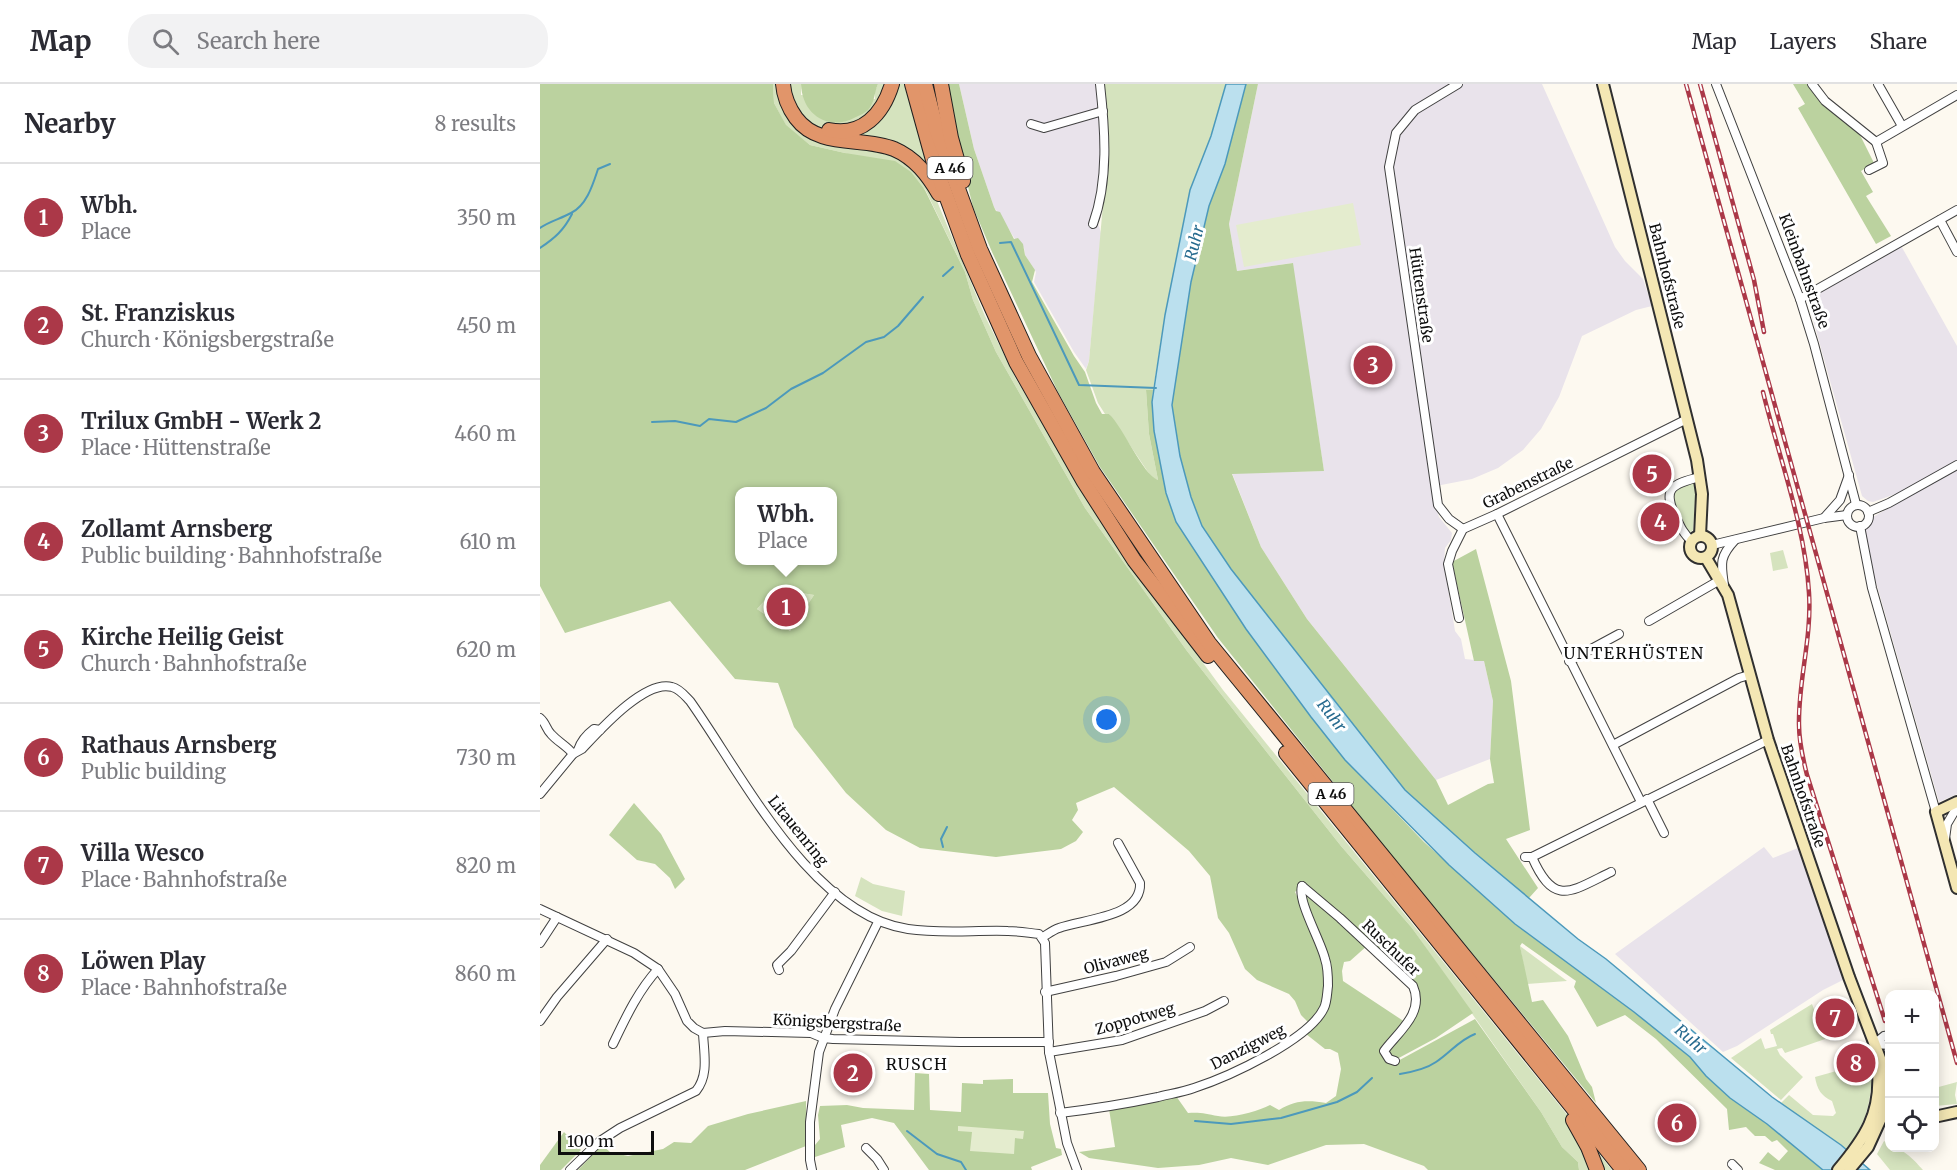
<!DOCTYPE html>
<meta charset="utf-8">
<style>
:root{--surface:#fff;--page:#f2f2f3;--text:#2b2b33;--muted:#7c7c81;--line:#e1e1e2;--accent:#ab3848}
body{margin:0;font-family:Merriweather,serif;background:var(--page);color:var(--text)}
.controls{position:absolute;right:18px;bottom:18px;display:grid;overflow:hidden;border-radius:12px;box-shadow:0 3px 15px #0003}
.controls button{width:54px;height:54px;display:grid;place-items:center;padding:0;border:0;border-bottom:2px solid var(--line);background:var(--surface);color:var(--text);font:30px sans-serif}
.scale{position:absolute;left:18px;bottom:15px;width:96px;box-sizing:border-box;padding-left:6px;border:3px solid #0e0e0e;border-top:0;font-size:16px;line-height:21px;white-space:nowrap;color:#0e0e0e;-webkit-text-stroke:4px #fff;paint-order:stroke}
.you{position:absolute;left:567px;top:636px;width:21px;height:21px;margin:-15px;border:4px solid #fff;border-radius:50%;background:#1a73e8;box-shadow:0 0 0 9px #1a73e833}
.badge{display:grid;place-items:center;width:39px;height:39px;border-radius:50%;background:var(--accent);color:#fff;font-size:20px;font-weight:700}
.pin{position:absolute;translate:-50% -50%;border:3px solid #fff;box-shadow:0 2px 6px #0006}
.popup{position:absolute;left:195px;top:403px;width:102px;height:78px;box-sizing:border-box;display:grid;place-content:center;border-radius:12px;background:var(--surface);filter:drop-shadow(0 2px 4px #0005);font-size:20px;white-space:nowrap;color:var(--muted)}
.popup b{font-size:22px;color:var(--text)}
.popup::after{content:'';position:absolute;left:50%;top:100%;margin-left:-12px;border:12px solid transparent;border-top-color:var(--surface)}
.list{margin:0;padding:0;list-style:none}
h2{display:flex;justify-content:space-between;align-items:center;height:78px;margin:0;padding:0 24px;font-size:26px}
h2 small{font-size:20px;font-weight:400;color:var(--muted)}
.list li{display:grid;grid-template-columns:39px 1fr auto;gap:18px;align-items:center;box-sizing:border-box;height:108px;padding:0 24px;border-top:2px solid var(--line)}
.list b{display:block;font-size:22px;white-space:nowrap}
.list p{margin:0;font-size:20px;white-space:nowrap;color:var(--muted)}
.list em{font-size:20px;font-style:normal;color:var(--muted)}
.icon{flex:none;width:33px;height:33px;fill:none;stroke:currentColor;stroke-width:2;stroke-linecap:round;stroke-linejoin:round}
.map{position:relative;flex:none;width:1417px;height:1086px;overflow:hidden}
header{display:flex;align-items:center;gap:36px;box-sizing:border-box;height:84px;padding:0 30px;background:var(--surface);border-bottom:2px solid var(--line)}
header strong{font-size:28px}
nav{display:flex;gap:33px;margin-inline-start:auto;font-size:21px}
.search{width:420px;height:54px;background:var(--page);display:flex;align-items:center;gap:15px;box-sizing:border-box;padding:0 21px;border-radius:24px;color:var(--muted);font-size:22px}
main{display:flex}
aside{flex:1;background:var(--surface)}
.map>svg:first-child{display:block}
.industrial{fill:#e9e3eb}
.green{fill:#d5e3be}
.forest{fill:#bbd29f;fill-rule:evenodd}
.pitch{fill:#e4ecce}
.water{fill:#bbe0ee;stroke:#4c99bb;stroke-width:1.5}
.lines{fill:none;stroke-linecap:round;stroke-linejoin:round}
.stream{stroke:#4c99bb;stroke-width:2}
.street-casing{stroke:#414141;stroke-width:10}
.secondary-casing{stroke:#303030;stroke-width:14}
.highway-casing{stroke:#1f1f1f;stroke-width:16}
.street{stroke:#fff;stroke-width:8}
.secondary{stroke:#f4e7b4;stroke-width:10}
.highway{stroke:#e1956a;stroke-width:14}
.rail-casing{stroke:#ab3848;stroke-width:4.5}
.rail{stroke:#fff;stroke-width:2;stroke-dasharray:7;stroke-linecap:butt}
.labels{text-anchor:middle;stroke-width:6;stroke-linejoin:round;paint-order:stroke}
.shield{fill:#fff;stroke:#565656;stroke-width:1.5}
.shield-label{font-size:14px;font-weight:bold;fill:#0e0e0e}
.street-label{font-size:15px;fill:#0e0e0e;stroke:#fff}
.water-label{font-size:16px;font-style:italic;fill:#276b8f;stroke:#fff}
.neighbourhood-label{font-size:16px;letter-spacing:1.5px;fill:#0e0e0e;stroke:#fff}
</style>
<header>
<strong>Map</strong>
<div class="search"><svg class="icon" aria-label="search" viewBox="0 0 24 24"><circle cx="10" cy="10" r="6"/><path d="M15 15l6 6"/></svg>Search here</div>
<nav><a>Map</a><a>Layers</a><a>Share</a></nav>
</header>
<main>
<aside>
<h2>Nearby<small>8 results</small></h2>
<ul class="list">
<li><span class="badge">1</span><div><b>Wbh.</b><p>Place</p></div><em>350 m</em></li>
<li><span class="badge">2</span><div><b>St. Franziskus</b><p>Church · Königsbergstraße</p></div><em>450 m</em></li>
<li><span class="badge">3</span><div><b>Trilux GmbH - Werk 2</b><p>Place · Hüttenstraße</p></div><em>460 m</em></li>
<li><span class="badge">4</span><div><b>Zollamt Arnsberg</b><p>Public building · Bahnhofstraße</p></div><em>610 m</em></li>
<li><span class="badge">5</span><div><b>Kirche Heilig Geist</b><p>Church · Bahnhofstraße</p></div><em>620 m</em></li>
<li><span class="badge">6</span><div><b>Rathaus Arnsberg</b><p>Public building</p></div><em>730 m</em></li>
<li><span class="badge">7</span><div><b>Villa Wesco</b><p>Place · Bahnhofstraße</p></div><em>820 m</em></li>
<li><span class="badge">8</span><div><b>Löwen Play</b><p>Place · Bahnhofstraße</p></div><em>860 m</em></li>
</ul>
</aside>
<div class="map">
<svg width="1417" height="1086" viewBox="0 0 1417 1086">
<rect width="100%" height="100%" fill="#fdf9f0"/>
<g class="industrial">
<path d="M419 0H556L561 65 558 113 554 126 561 149 549 277 546 285 534 268 494 198 496 188 485 171 484 164 475 155 454 123 434 65Z"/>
<path d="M718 0H1002L1075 163 1085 177 1103 195 1112 222 1096 226 1042 252 1019 313 1001 345 983 366 958 384 932 395 891 403 899 433 912 449 911 456 905 464 904 479 915 547 921 555 925 575 944 577 953 617 950 675 896 696 767 535 721 463 692 389 784 387 752 179 697 187 689 140Z"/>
<path d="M1359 158 1417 262V378L1367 406 1333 418 1328 417 1322 412 1267 214Z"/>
<path d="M1417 385V710L1399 718 1328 470 1325 446 1333 433Z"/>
<path d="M1224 763 1233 774 1258 764 1303 896 1283 906 1197 962 1183 968 1075 870Z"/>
</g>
<g class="green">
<path d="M233 0H261V11L335 15V7L338 0H364L388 82 381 89 394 110 445 232 476 295 572 455 683 606 1072 1086H1039L1038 1078 1022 1063 1001 1028 872 844 801 762 647 567 545 424 456 268 433 216 425 188 385 105 305 69 270 61 246 42 234 19Z"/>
<path d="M564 0H686L671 52 650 106 625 231 613 306H606L609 350 618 396 612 394 569 330H565L558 319 546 286 549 277 567 76Z"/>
<path d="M1151 397 1156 402 1153 446 1149 449 1131 414 1132 406Z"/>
<path d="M1243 466 1248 484 1233 487 1230 469Z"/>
<path d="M235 505 274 511 250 547 217 525Z"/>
<path d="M321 793 333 800 365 807 362 832 342 827 315 812Z"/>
<path d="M980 862 1027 897 987 900Z"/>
<path d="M1272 920 1285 955 1245 969 1242 964 1237 965 1240 971 1263 993 1241 1016 1191 974 1221 954 1225 965 1237 962 1233 950H1231L1230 946Z"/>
<path d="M1300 986 1303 997 1332 987C1331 1020 1326 1040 1306 1066L1241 1019 1249 1011 1273 1031 1293 1032 1296 1029 1292 1017C1281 1012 1277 1005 1275 993Z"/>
<path d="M1417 998 1415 1011 1417 1020 1395 1022V1004Z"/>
<path d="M1344 1057 1349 1060 1350 1064C1364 1064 1374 1076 1383 1086H1350L1337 1070Z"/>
</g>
<g class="forest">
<path d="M0 0H233L234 19 246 41 270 61 305 69 355 77 371 88 385 106 425 188 433 216 456 268 545 424 647 567 801 762 872 844 933 929 896 954 855 976 846 971 869 938 877 908 762 801 755 808C768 834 793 886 785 915 783 924 775 932 769 939L761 931 755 917 749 910 717 896 705 885 689 849 678 834 670 792 649 767 574 703 536 719 538 726 532 736 543 748 536 757 521 765 456 773 380 764 346 746 306 709 254 643 238 599 195 595 130 517 25 549 0 502ZM200 408H292V476H200ZM235 505 274 511 250 547 217 525Z"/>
<path d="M261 0H338C334 9 335 18 328 26 325 29 320 31 316 33 289 48 262 31 261 0Z"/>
<path d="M407 0H419L434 65 454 123 456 127 460 128 474 155 478 154 483 160 485 171 495 186 492 198 534 272 545 288 556 319 562 330H569C583 343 603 391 618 396L609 350 606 306H613L612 318 614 347 626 409 636 438 706 545 771 633 805 676 884 758 975 840 1094 928 1150 973 1166 992 1190 1014 1227 1040 1283 1086H1235L1219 1079 1228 1068 1239 1077 1248 1067 1237 1056 1232 1058 1225 1052H1215L1206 1043 1189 1046 1187 1025 1116 955 1085 931 1057 943 1034 903 1036 897 982 859 980 862 992 918 1003 916 1028 952 1046 995 1052 1003 1056 1019 857 778 678 554 560 383 518 308 452 168 433 123 417 58Z"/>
<path d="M706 0H718L689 140 697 187 753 179 784 387 692 390 721 463 767 535 896 696 908 721 948 700 954 699 950 675 953 617 944 577H934L912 478 936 465 971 597 990 746 966 755 998 804 989 814 935 769 865 706 691 485 662 442 651 413 640 372 632 321 637 284 651 198 669 122 685 80Z"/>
<path d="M1253 0H1269L1283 21 1317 45 1334 79 1321 87 1333 108 1326 112 1351 152 1336 160 1258 24 1265 20Z"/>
<path d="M94 719 121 750 145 795 135 805 130 794 115 780 97 776 69 751Z"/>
<path d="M763 804 828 861 810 877 804 878 802 887 803 897 865 938 844 966 856 978 935 935 1001 1028 1022 1063 1038 1078 1039 1086H888L884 1082 824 1060 786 1061 728 1081 691 1074 659 1081 618 1084 549 1074 539 1068 575 1063 569 1025 636 1012 648 1029C661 1028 666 1030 678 1032 692 1035 718 1027 730 1021L739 1026C755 1016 768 1016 786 1019L796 1012 801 985 798 969 790 965H785L766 950 779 935 791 894 763 811Z"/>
<path d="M375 989 389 990 390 1026 421 1028 422 999 443 1000V996L473 995V1009H508L510 1040 516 1064 521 1065 522 1071 491 1083 492 1086H389L354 1039 332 1034 301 1041 305 1063 275 1073V1061L280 1055 278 1031 280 1022 307 1021 323 1024 374 1026Z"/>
<path d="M266 1017V1062L205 1086H38L62 1061 70 1068 88 1072 123 1065 134 1058 151 1059 168 1042 208 1030Z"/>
<path d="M24 1048 41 1066 21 1086H0V1081Z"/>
</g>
<g class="pitch">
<path d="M813 119 821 161 704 183 696 141Z"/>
<path d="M418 1042 484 1047 483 1055 475 1054 474 1070 430 1067 432 1048 418 1047Z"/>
</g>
<path class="water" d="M686 0H706L685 80 669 122 651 198 632 321 640 372 651 413 662 442 691 485 735 541 865 706 935 769 1038 855 1066 875 1232 1013 1301 1061 1330 1086H1283L1227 1040 1190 1014 1166 992 1150 973 1094 928 975 840 909 781 805 676 771 633 706 545 636 438 626 409 614 347 612 318 625 231 650 106 671 52Z"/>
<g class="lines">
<g class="stream">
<path d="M0 144C10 137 20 135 31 129 47 121 53 100 58 85L70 80"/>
<path d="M460 159 471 158 539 301 616 304"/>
<path d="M0 164C15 154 24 146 32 130"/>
<path d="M403 192 413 183"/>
<path d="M112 338 135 337 160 342 169 335 196 338 226 324 251 305 283 289 326 258 344 253 358 242 383 213"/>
<path d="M403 763 401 755 407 743"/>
<path d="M860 990C872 988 886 985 896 978 910 969 919 956 935 950"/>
<path d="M655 1037 691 1040 741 1034 797 1018 817 1008 832 994"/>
<path d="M367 1047 397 1070 421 1078 426 1086"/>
</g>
<g class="street-casing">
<g id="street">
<path d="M918 0 875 26 856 49 849 83 898 421 909 435 923 445"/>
<path d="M1176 0 1260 215 1274 260 1316 420"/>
<path d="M1272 0 1285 17 1336 58 1417 11"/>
<path d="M1338 0 1362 42"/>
<path d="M491 40 504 44 563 27"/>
<path d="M1329 86 1343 79 1336 58"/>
<path d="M1400 136 1417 168"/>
<path d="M553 140C569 96 565 45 560 0"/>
<path d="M1260 215 1417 126"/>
<circle cx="1318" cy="432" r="11"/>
<path d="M1328 428 1349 419 1417 381"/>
<path d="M957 430 1101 718"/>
<path d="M1284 434 1300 416 1309 391"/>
<path d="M1320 442 1332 504 1396 728"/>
<path d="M1152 457C1144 451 1140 442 1136 433 1122 405 1131 400 1160 393"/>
<path d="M1172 461 1284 434 1307 431"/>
<path d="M1184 501C1181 480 1179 473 1195 456"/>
<path d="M919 534 908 480 912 467 923 445 957 430 1147 335"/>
<path d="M1109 537 1180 496"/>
<path d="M1029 577 1079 550"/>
<path d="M0 634C6 639 6 645 11 650 18 658 27 662 33 670"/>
<path d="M1073 661 1199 594 1209 591"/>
<path d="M38 666C41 657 46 651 54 645L60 646"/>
<path d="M0 710 33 670 42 665C59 647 105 595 132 603 140 605 145 612 150 617 202 690 271 831 368 845 401 850 434 846 468 847 478 847 489 849 499 850L505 859 509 968 527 1059 537 1086"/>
<path d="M1107 715 1124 749"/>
<path d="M1405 755 1407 740 1417 723"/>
<path d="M985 773H992L1228 656"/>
<path d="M992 773C1014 823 1030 808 1071 788"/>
<path d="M762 802 800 834 873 902C885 929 858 948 844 967L849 975 855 977"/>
<path d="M0 825 94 869 118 885 135 910 147 937 154 944 163 949 185 947 271 949 283 954 293 955 420 958H509"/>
<path d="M503 853C508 850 513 846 519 844 542 835 602 834 600 799L578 759"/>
<path d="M0 859 17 833"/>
<path d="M239 886 237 881 251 867 295 808"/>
<path d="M505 908 576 892 626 878 650 863"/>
<path d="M0 937 17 913 67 855"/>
<path d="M73 960C86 933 98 907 118 885"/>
<path d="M1334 960 1344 952 1350 951"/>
<path d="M1334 960 1350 961"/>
<path d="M509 968 582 956 665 927 684 917"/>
<path d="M520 1029C553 1025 585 1020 618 1013 630 1010 643 1008 654 1004 688 993 769 956 784 924 787 918 787 909 788 902 788 893 788 883 785 875 781 857 757 817 762 802"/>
<path d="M326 1064 337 1075 344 1086"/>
<path d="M1192 1080 1198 1086"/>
<path d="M30 1086 60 1057 80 1044 156 1007C169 991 164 970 163 949"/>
<path d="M272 1086 270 1076V1038L279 968 295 925 338 838"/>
</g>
</g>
<g class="secondary-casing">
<g id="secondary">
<path d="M1063 0 1157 376 1162 410 1160 452"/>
<circle cx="1161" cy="463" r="11"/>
<path d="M1166 474 1188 511 1228 656 1309 893 1343 982 1346 1011 1343 1030 1328 1063 1309 1086"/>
<path d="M1417 718 1396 728 1417 804"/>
<path d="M1394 1033 1417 1028"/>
<path d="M1298 1086C1325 1054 1341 1030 1338 987"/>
</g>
</g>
<g class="highway-casing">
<g id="highway">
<path d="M243 0C244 13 248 23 256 34 279 65 322 52 354 65 375 74 388 91 399 110"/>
<path d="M372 0 393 76 428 171 476 278 544 398 594 476 668 572"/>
<path d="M385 0 397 47 440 165 489 272 553 388 669 559 1099 1086"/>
<path d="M401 0 411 54 423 97"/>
<path d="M289 46C322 53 343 30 352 0"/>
<path d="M746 669 1083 1086"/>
<path d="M1033 1036 1048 1063 1057 1086"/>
</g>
</g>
<use href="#street" class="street"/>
<use href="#secondary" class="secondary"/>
<use href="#highway" class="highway"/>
<g class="rail-casing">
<g id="rail">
<path d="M1146 0 1417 979"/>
<path d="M1160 0 1214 196 1224 248"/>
<path d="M1223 308C1239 374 1265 441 1269 509 1272 554 1258 597 1259 641 1259 658 1263 675 1267 691L1345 937"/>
</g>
</g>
<use href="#rail" class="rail"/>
</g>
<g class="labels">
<g class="shield">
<rect x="387.5" y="73" width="45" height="22" rx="4.5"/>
<rect x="768.5" y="699" width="45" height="22" rx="4.5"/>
</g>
<g class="shield-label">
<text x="410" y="89">A 46</text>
<text x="791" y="715">A 46</text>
</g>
<g class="street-label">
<text transform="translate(1264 187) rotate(70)" y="5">Kleinbahnstraße</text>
<text transform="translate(1127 192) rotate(76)" y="5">Bahnhofstraße</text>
<text transform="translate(881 211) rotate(82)" y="5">Hüttenstraße</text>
<text transform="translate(988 399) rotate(-26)" y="5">Grabenstraße</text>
<text transform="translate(1263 712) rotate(71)" y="5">Bahnhofstraße</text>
<text transform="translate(258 747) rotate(51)" y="5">Litauenring</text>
<text transform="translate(851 864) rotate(44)" y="5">Ruschufer</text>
<text transform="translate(576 877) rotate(-15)" y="5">Olivaweg</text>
<text transform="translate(595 935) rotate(-16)" y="5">Zoppotweg</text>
<text transform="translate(297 939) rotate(3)" y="5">Königsbergstraße</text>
<text transform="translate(708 963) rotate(-27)" y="5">Danzigweg</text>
</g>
<g class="water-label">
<text transform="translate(654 159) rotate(-76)" y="6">Ruhr</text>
<text transform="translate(792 631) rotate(52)" y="6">Ruhr</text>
<text transform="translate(1151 955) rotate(41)" y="6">Ruhr</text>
</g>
<g class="neighbourhood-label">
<text x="1094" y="575">UNTERHÜSTEN</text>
<text x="377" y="986">RUSCH</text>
</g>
</g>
</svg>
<div class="controls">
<button>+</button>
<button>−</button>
<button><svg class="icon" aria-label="locate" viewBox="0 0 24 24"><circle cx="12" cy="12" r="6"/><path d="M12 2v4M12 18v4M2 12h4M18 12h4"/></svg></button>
</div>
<div class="scale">100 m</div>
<div class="you"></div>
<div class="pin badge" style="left:246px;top:523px">1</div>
<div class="popup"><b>Wbh.</b>Place</div>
<div class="pin badge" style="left:313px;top:989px">2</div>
<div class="pin badge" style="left:833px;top:281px">3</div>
<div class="pin badge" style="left:1120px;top:438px">4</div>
<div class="pin badge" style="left:1112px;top:390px">5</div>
<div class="pin badge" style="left:1137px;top:1039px">6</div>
<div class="pin badge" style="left:1295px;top:934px">7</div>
<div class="pin badge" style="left:1316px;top:979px">8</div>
</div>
</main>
